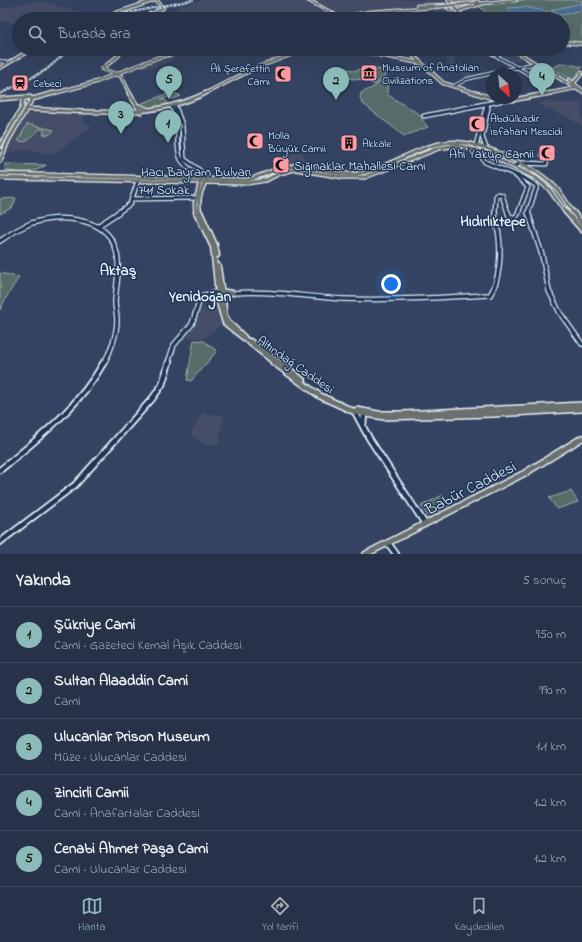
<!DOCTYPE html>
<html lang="tr">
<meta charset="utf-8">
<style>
:root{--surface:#273249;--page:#333e53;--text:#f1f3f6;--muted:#a4aab4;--line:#434d61;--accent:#8bbbb9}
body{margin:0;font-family:"Indie Flower",sans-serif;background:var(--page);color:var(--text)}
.compass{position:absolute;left:486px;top:68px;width:36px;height:36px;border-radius:50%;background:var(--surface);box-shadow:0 4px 16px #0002;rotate:153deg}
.you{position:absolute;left:391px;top:284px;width:14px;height:14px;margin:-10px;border:3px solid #fff;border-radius:50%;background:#1a73e8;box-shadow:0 0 0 6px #1a73e833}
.badge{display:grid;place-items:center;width:26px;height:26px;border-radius:50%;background:var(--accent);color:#111;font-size:13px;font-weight:700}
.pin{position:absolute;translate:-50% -33px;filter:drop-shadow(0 1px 2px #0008)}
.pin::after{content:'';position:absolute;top:21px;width:14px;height:12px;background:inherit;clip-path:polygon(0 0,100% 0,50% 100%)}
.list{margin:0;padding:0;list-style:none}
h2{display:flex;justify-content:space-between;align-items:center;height:52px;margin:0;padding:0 16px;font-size:17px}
h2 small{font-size:13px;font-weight:400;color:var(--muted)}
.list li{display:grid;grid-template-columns:26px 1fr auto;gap:12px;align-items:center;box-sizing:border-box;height:56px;padding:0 16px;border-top:1px solid var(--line)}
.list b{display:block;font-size:15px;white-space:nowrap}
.list p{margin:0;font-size:13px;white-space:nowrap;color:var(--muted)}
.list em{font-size:13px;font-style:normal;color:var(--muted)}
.icon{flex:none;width:22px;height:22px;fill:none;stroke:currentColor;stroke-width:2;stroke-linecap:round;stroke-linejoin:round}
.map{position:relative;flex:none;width:582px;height:554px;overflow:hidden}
.search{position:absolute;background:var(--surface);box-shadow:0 4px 16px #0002;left:12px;right:12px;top:12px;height:44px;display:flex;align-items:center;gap:10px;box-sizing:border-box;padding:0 14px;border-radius:22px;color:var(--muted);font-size:15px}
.sheet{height:332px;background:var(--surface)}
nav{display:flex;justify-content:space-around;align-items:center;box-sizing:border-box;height:56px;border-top:1px solid var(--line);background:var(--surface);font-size:11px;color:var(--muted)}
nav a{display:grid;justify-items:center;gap:2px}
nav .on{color:var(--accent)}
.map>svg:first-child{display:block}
.built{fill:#444d68}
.green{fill:#566c68;stroke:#9faeb0}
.water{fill:#4a6b90;stroke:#89a1ba}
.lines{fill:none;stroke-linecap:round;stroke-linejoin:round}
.minor-far3-casing{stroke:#e8f1f8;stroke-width:4}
.minor-far2-casing{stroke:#e8f1f8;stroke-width:5.5}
.minor-far1-casing{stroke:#e8f1f8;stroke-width:6}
.minor-casing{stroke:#e8f1f8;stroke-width:8}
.major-far3-casing{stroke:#e8f1f8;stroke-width:4.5}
.major-far2-casing{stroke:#e8f1f8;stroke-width:5.5}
.major-far1-casing{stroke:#e8f1f8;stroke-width:7}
.major-casing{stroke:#e8f1f8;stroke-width:8}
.minor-far3{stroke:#1d3557;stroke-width:2}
.minor-far2{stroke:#1d3557;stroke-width:3}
.minor-far1{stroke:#1d3557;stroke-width:3.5}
.minor{stroke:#1d3557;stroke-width:4.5}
.major-far3{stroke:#6a706d;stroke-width:2.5}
.major-far2{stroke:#6a706d;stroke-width:3}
.major-far1{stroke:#6a706d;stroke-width:4}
.major{stroke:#6a706d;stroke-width:5}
.rail-casing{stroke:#e8f1f8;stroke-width:2}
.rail{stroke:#1d3557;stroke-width:1;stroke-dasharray:2;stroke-linecap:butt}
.major-bridge-casing{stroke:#e8f1f8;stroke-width:4.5;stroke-linecap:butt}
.major-bridge{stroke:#6a706d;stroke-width:2.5}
.labels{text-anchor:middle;stroke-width:3;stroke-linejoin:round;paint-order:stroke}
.far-poi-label{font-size:11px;fill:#e8f1f8;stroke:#1d3557;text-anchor:start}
.poi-label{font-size:13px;fill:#e8f1f8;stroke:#1d3557;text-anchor:end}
.street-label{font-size:13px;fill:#e8f1f8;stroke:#1d3557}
.quarter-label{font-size:15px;font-weight:bold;fill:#e8f1f8;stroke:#1d3557}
.near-street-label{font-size:16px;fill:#e8f1f8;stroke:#1d3557}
</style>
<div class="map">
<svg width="582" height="554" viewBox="0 0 582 554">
<rect width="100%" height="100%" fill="#344361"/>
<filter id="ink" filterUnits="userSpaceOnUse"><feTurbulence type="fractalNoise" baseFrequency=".025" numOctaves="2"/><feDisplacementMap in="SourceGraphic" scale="8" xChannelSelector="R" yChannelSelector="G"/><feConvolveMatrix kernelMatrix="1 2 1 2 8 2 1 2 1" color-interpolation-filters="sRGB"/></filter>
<g filter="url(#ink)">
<g class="built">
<path d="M203 0H308L334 17 331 19H173L158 15 161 11 177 9V7Z"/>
<path d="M310 0H444L446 3 419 4 397 9 393 7 391 10 342 15Z"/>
<path d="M38 1 74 10 98 18 19 19V25L0 20V8Z"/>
<path d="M437 8 451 10 458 18 439 16 434 13V10Z"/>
<path d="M437 49H452L457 54 454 61 462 67 473 71 471 74 475 77 464 79 469 77 455 71 447 62 444 54Z"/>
<path d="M512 51 525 59 509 63 497 55Z"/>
<path d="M176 54 177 57 172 61 151 68 135 67Z"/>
<path d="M549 100 557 104 571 102 575 104 582 102V126L564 116 537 104Z"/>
<path d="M27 113 86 114 82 122 93 126 54 154 24 150 5 154 15 133Z"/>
<path d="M300 152 312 165H288L282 161 289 155Z"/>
<path d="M217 308 223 324 203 339 185 337 196 324 200 309Z"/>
<path d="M202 413 224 415 219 444 209 446 193 437 191 433Z"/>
</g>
<g class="green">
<path d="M524 0H582V43L563 41V19H483L490 17 478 5Z"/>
<path d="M563 63 582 67 574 79H571L551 68Z"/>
<path d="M371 68 382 70 386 75 375 85 365 80 346 78 337 74 339 70 348 69 354 71 361 69 366 77 376 76Z"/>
<path d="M388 77 387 92 388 95 422 116V120L428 127 404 136 362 103 360 98 361 93 374 87 385 78Z"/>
<path d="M172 92 181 96 173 99 169 97 161 99 165 100 169 105 150 110 142 106 140 104Z"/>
<path d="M27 124 54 130 49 135 43 134 45 130 40 129 25 142 18 141Z"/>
<path d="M5 164 46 165C33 174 19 174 5 170Z"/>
<path d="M16 198 13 207 0 214V199Z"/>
<path d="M0 273 19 277 6 298 0 310Z"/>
<path d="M194 340 204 341 217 351 191 381 187 380Z"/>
<path d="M571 491 578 502 557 509 549 498Z"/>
<path d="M443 495 450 505 428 516 421 506Z"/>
</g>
<g class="water">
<path d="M582 3V10L561 15 551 10Z"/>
<path d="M526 7 557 14 554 15 556 16 554 17 559 19C541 19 519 23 507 8Z"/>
</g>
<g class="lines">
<g class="minor-far3-casing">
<g id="minor-far3">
<path d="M478 49 491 53 543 82"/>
<path d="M0 61 8 63"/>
<path d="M454 86 467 79 536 63"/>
</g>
</g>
<g class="minor-far2-casing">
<g id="minor-far2">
<path d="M175 106 182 125 184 159 199 170 207 180"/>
<path d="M172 107C183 125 174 139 180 157 183 167 196 171 201 180"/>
<path d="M424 116 500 101"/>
<path d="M476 146 487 104"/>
<path d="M486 148 482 137 488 108 487 104"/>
<path d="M477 150 485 162 526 179 537 186 528 213"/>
<path d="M514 166 522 163 546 164 547 160 542 154"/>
<path d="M516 176 528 187 518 213"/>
<path d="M132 199 196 198"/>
<path d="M117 213 130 204 138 181"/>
<path d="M495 213 496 196 498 194 502 195 508 213"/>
</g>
</g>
<g class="minor-far1-casing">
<g id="minor-far1">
<path d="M508 212 509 216 515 218 519 212"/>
<path d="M528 212 542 255 549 291 560 313 582 344"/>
<path d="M98 226 119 212"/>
<path d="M0 241C10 234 20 227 32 223 59 215 104 216 115 247 122 265 116 283 115 302 115 308 117 314 117 320 117 334 111 351 104 363"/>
<path d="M233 293C270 290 306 297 343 299 392 301 441 297 490 295 500 280 501 254 499 236 498 227 494 222 495 212"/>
<path d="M168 363 174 345 192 324 201 296 217 292"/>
</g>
</g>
<g class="minor-casing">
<g id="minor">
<path d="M355 412 369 438 425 524"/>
<path d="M363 426 364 415"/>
<path d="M0 470C39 438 79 407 104 362"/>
<path d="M0 542 75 485 152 399 162 385 169 362"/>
<path d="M388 543 396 554"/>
</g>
</g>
<g class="major-far3-casing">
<g id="major-far3">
<path d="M308 0 337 16"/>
<path d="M448 0 465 19"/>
<path d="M450 0 478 2"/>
<path d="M475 4 516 0"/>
<path d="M420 8 417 6 444 5 452 10"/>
<path d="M458 13 460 10 481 4"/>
<path d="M152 14 163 8 156 0"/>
<path d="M99 19 155 0"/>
<path d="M144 19 150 14"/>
<path d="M334 19 369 12 435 7"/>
<path d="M395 19 396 11"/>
<path d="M563 42 582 44"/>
<path d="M123 49 118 56 102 69 121 76 130 94"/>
<path d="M348 49 420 63"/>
<path d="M406 49 443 83 479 94"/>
<path d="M512 49 582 92"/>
<path d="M0 68 32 49"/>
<path d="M569 80 582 90"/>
<path d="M572 85 582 73"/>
<path d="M51 94 96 82 159 57 196 49"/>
<path d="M204 94 253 69 306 49"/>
<path d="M546 94 576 88"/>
</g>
</g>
<g class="major-far2-casing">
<g id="major-far2">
<path d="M129 93 141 112"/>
<path d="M476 93 492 98"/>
<path d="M493 98 512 100 551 93"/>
<path d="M0 99 26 97"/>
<path d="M32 99 54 93"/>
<path d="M139 106 149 110"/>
<path d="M26 109C87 111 149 121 206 93"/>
<path d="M0 146 22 108 23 99 30 97 32 99"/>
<path d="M0 161 8 141 32 99"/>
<path d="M0 174 246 180C263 177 278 166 296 166 318 166 339 178 362 173 391 167 416 147 445 143 476 138 532 165 554 186 562 193 567 204 573 213"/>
<path d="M0 178 247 183 266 180 280 173 295 169 343 177H365L439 148 457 145 486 153 536 178 549 189 566 213"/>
<path d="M196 213 195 204 201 180"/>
<path d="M200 213C197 201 200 193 205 182"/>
</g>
</g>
<g class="major-far1-casing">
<g id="major-far1">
<path d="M196 212 213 247 219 303 225 323 275 363"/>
<path d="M200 212 215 245 217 255"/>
<path d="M566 212 582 230"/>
<path d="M573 212 582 224"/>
<path d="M218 266 225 316 230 324 244 337"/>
<path d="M219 291 233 293"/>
<path d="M250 341 280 363"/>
</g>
</g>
<g class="major-casing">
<g id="major">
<path d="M273 362 320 396 355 412 384 417 494 414 582 409"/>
<path d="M279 362 302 380"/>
<path d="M357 410 378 414H403L582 405"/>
<path d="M366 554 525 473 582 438"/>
</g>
</g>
<use href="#minor-far3" class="minor-far3"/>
<use href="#minor-far2" class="minor-far2"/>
<use href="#minor-far1" class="minor-far1"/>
<use href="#minor" class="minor"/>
<use href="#major-far3" class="major-far3"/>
<use href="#major-far2" class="major-far2"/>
<use href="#major-far1" class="major-far1"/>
<use href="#major" class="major"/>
<g class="rail-casing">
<g id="rail">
<path d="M110 19 128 13 193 0"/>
<path d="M0 94 46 70 70 49"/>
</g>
</g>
<use href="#rail" class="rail"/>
<g class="major-bridge-casing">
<path id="major-bridge" d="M435 7 475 3"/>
</g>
<use href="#major-bridge" class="major-bridge"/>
</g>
</g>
<defs>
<g id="museum-square" transform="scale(0.9)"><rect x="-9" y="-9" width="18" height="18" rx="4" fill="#ff9aa2" stroke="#1d3557"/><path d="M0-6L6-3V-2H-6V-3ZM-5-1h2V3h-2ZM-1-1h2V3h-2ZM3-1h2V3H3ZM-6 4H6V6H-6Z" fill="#111"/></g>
<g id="mosque-square" transform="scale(0.9)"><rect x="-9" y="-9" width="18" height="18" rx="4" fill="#ff9aa2" stroke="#1d3557"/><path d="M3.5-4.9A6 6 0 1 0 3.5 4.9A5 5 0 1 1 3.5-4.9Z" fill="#111"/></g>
<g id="station-square" transform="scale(0.9)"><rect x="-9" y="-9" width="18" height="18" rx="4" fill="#ff9aa2" stroke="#1d3557"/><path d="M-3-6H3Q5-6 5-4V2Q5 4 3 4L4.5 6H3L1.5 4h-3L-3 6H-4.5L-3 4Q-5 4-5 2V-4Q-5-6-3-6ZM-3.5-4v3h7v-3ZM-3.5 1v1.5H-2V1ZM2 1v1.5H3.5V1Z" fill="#111"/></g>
<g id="building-square" transform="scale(0.9)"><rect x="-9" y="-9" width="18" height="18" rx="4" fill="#ff9aa2" stroke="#1d3557"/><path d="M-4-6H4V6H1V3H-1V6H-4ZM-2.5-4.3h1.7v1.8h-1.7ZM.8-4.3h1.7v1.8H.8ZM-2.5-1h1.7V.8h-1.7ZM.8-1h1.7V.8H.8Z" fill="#111"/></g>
</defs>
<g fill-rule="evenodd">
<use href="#museum-square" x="369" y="73"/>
<use href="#mosque-square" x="283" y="74"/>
<use href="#station-square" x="20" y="83"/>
<use href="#mosque-square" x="477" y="124"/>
<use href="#mosque-square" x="255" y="141"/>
<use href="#building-square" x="349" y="143"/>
<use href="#mosque-square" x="547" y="153"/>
<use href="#mosque-square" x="281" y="165"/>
</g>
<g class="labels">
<g class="far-poi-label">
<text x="382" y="71">Museum of Anatolian<tspan x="382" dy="13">Civilizations</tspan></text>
<text x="270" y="72" text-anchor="end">Ali Şerafettin<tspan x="270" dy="13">Cami</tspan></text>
<text x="33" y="87">Cebeci</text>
<text x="490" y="122">Abdülkadir<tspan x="490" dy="13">İsfahani Mescidi</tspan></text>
<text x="268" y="139">Molla<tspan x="268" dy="13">Büyük Camii</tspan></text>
<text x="362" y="147">Akkale</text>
</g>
<g class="poi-label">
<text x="534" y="158">Ahi Yakup Camii</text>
<text x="294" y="170" text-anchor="start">Sığınaklar Mahallesi Cami</text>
</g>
<g class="street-label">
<text x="196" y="176">Hacı Bayram Bulvarı</text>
<text x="164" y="194">741 Sokak</text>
<text transform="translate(296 364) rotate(35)" y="5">Altındağ Caddesi</text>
</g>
<g class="quarter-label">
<text x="493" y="226">Hıdırlıktepe</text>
<text x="118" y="275">Aktaş</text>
<text x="200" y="301">Yenidoğan</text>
</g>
<g class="near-street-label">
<text transform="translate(470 487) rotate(-27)" y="6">Babür Caddesi</text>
</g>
</g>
</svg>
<svg class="compass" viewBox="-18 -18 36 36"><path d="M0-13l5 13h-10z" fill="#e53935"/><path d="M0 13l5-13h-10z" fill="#a4aab4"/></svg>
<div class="you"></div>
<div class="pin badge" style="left:168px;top:143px">1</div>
<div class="pin badge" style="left:336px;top:100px">2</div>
<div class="pin badge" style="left:121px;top:134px">3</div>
<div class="pin badge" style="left:542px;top:96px">4</div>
<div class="pin badge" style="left:169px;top:99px">5</div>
<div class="search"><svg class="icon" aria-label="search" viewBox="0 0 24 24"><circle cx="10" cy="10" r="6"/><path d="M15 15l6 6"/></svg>Burada ara</div>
</div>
<section class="sheet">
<h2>Yakında<small>5 sonuç</small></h2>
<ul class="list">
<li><span class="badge">1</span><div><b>Şükriye Cami</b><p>Cami · Gazeteci Kemal Aşık Caddesi</p></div><em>950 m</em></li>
<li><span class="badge">2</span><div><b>Sultan Alaaddin Cami</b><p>Cami</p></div><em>990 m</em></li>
<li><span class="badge">3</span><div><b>Ulucanlar Prison Museum</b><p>Müze · Ulucanlar Caddesi</p></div><em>1.1 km</em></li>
<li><span class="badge">4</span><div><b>Zincirli Camii</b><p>Cami · Anafartalar Caddesi</p></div><em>1.2 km</em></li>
<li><span class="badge">5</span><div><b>Cenabi Ahmet Paşa Cami</b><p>Cami · Ulucanlar Caddesi</p></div><em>1.2 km</em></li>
</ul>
</section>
<nav>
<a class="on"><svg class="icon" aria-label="map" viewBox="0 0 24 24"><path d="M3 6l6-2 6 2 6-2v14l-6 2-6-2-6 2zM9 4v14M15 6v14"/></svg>Harita</a>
<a><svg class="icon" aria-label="directions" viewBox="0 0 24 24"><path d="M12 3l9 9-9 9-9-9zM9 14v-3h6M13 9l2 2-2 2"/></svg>Yol tarifi</a>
<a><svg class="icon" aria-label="saved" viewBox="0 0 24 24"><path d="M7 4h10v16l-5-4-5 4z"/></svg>Kaydedilen</a>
</nav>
